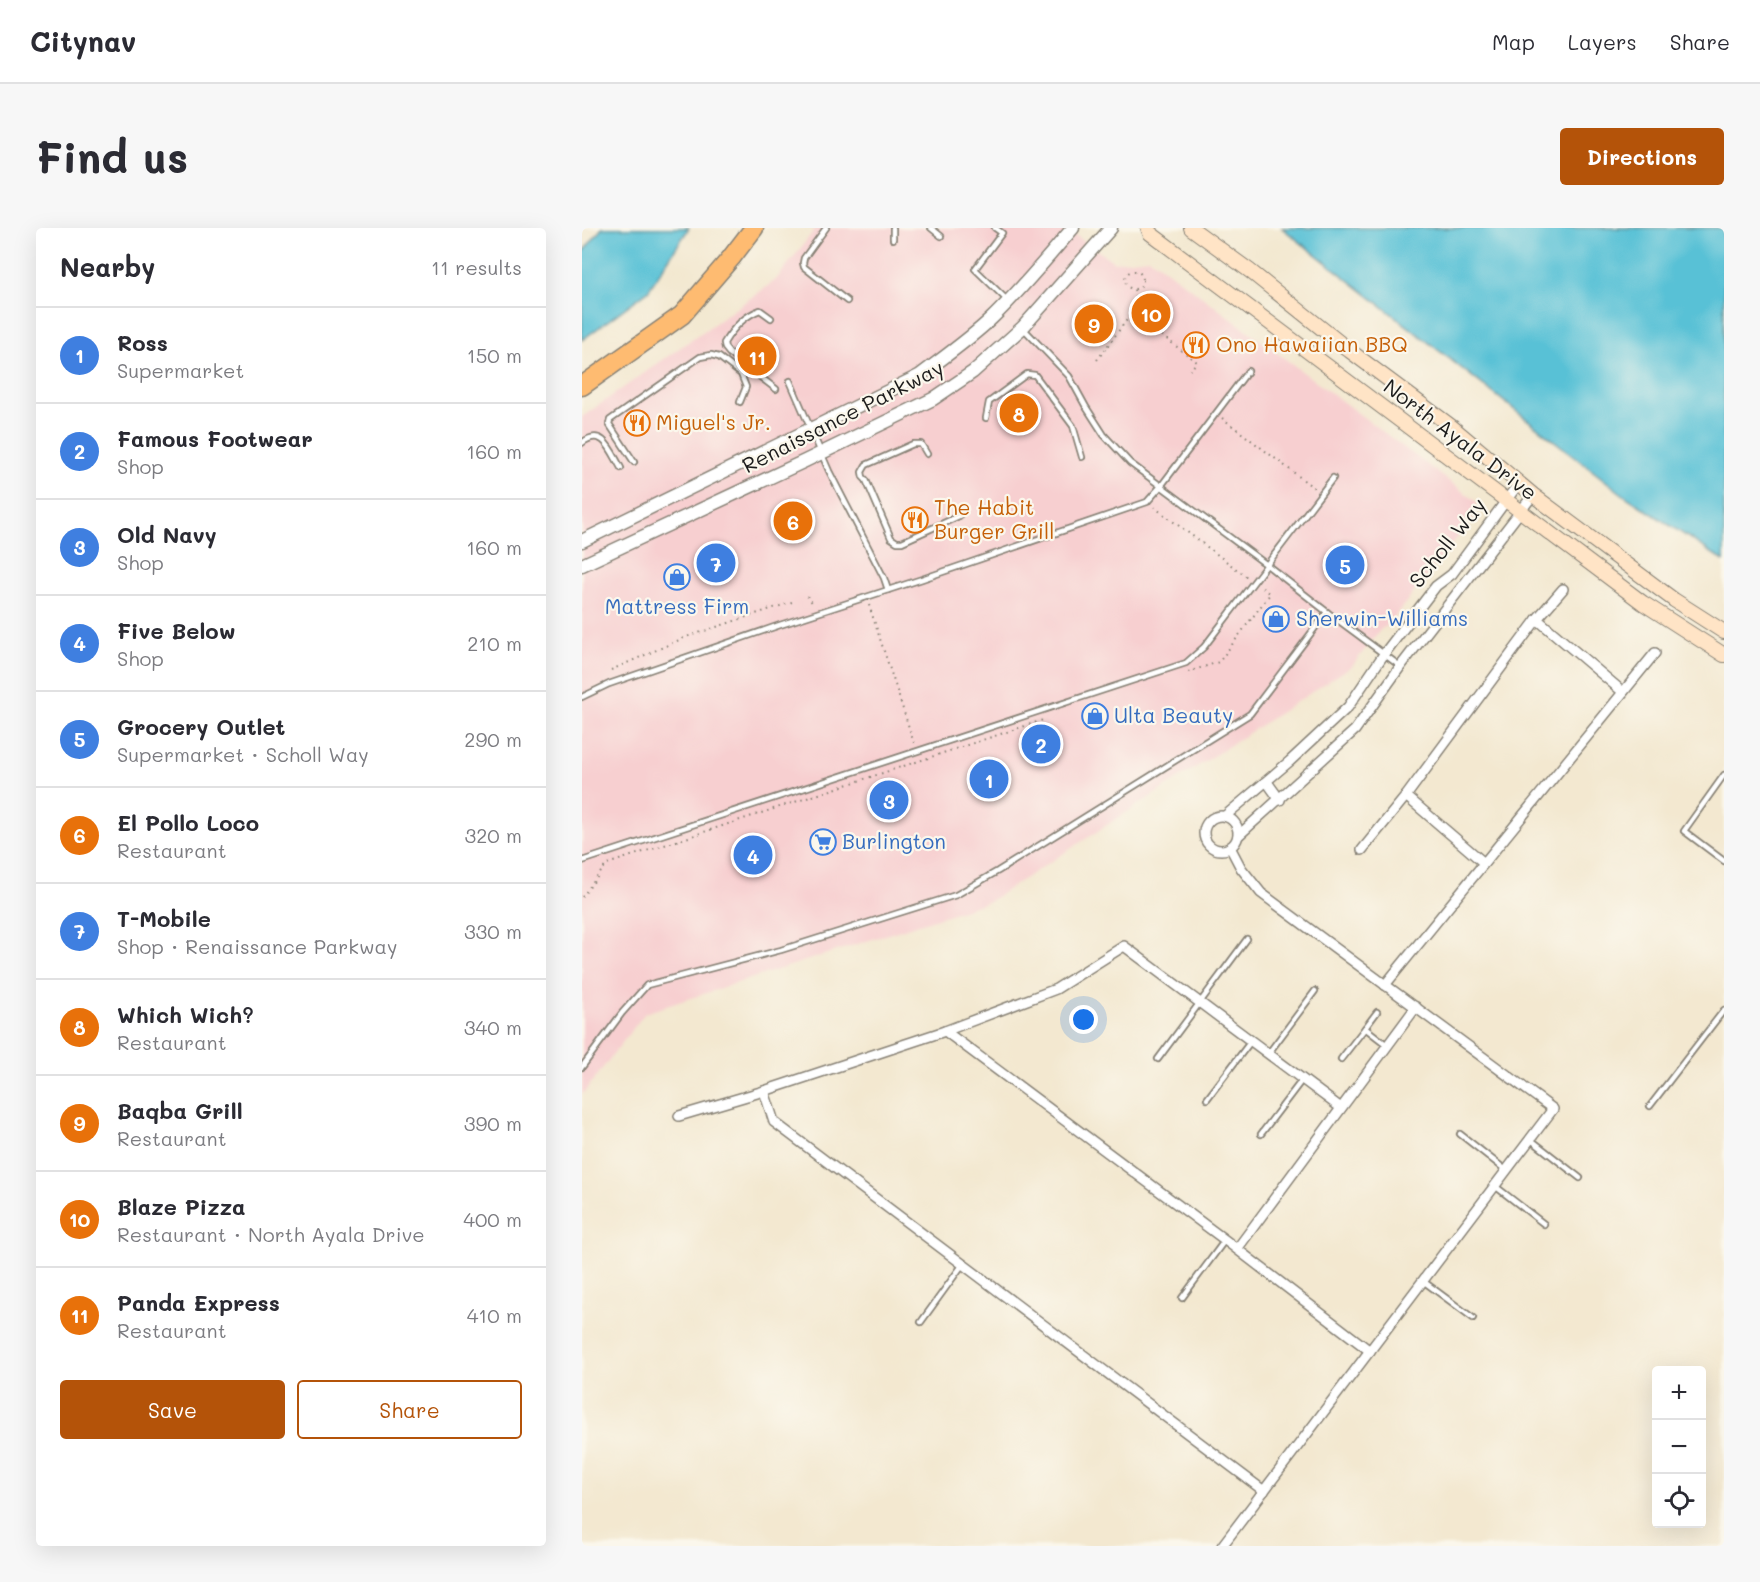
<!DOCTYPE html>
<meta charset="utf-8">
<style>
:root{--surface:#fff;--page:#f7f7f7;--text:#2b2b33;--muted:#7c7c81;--line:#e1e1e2;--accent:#b45309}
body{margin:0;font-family:Mali,sans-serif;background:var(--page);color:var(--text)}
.controls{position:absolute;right:18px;bottom:18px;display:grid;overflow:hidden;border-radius:6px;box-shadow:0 6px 24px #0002}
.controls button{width:54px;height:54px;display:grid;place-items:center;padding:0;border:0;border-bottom:2px solid var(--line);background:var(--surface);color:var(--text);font:30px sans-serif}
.you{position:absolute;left:502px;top:792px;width:21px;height:21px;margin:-15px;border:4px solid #fff;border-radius:50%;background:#1a73e8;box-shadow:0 0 0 9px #1a73e833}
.badge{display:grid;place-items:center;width:39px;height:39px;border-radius:50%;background:var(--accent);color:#fff;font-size:20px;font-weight:700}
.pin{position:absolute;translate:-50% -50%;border:3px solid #fff;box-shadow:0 2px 6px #0006}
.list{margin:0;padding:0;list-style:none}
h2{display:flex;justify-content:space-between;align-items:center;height:78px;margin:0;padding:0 24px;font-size:26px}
h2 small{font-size:20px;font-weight:400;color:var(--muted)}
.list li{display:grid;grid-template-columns:39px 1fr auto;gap:18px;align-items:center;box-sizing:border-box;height:96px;padding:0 24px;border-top:2px solid var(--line)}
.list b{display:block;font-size:22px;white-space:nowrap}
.list p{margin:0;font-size:20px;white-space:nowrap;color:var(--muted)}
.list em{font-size:20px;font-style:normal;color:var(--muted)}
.actions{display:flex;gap:12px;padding:18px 24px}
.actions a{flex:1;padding:14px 0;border:2px solid var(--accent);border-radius:6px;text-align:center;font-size:21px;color:var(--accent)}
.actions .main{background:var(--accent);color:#fff}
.icon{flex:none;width:33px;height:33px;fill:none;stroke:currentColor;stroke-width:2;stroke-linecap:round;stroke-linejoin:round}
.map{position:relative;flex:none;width:1142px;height:1318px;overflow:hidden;border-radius:6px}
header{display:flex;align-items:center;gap:36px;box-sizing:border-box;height:84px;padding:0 30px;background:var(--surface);border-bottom:2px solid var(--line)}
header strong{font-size:28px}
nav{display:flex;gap:33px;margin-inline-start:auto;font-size:21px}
.intro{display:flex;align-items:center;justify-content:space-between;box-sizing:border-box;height:144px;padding:0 36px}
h1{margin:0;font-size:42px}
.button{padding:15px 27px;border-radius:6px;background:var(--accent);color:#fff;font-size:21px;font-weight:700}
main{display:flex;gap:36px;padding:0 36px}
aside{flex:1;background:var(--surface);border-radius:6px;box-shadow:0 6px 24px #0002}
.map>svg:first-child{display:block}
.built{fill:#f7cfd0}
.water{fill:#59c1d6;stroke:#3a6e79;stroke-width:1.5}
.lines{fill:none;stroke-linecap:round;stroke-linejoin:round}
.service-casing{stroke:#888276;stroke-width:8}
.minor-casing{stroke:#888276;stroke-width:12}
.tertiary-casing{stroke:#888276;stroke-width:15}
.secondary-casing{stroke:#888276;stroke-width:16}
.motorway-casing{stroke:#888276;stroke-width:21}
.path{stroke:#888276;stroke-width:2;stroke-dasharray:1.5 4.5;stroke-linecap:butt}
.service{stroke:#fff;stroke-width:4.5}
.minor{stroke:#fff;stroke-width:9}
.tertiary{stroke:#fff;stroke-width:12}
.secondary{stroke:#ffe4c6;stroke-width:14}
.motorway{stroke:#febb71;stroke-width:18}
.labels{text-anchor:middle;stroke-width:4.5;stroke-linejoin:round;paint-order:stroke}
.food-label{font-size:21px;fill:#c56008;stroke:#fbf7ec;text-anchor:start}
.street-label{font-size:21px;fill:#1c1c1c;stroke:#fbf7ec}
.shop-label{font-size:21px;fill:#366cbe;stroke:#fbf7ec;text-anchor:start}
</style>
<header>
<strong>Citynav</strong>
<nav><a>Map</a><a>Layers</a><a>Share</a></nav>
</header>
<div class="intro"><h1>Find us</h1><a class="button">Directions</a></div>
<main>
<aside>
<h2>Nearby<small>11 results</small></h2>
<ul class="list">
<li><span class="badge" style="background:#3f7fe0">1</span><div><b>Ross</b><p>Supermarket</p></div><em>150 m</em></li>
<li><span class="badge" style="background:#3f7fe0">2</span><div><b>Famous Footwear</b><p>Shop</p></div><em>160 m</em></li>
<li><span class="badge" style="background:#3f7fe0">3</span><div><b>Old Navy</b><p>Shop</p></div><em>160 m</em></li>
<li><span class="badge" style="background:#3f7fe0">4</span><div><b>Five Below</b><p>Shop</p></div><em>210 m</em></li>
<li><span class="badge" style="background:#3f7fe0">5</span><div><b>Grocery Outlet</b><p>Supermarket · Scholl Way</p></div><em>290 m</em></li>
<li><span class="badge" style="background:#e8710a">6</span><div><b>El Pollo Loco</b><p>Restaurant</p></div><em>320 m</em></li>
<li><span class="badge" style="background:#3f7fe0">7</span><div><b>T-Mobile</b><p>Shop · Renaissance Parkway</p></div><em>330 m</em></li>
<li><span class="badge" style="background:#e8710a">8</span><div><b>Which Wich?</b><p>Restaurant</p></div><em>340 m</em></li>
<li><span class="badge" style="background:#e8710a">9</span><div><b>Baqba Grill</b><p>Restaurant</p></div><em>390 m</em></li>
<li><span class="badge" style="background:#e8710a">10</span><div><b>Blaze Pizza</b><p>Restaurant · North Ayala Drive</p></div><em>400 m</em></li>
<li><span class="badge" style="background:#e8710a">11</span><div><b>Panda Express</b><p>Restaurant</p></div><em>410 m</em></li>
</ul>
<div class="actions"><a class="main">Save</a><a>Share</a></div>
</aside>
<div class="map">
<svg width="1142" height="1318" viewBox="0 0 1142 1318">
<rect width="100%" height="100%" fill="#fbf7ec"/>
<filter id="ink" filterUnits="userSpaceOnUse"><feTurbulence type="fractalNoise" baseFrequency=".0167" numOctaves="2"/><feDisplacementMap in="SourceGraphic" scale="12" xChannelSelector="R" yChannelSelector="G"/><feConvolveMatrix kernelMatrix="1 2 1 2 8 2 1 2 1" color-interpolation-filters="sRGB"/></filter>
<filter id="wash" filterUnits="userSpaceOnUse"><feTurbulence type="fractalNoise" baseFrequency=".008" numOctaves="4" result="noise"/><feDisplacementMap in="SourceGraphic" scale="24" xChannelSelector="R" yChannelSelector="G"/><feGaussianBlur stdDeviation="1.35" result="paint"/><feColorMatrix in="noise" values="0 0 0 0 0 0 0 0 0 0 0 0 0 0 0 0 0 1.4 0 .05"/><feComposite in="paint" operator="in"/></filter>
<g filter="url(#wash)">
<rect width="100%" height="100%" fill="#f3e8d0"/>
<path class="built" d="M234 0H483L532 34 568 30 895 274 894 286 805 398 799 401 770 438 408 673 63 785 0 867V189L194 52Z"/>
<g class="water">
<path d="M20 0H107L66 63 0 112V25Z"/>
<path d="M700 0H1142V333L1043 268Z"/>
</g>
</g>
<g filter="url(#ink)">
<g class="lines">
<g class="service-casing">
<g id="service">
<path d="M244 0 222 30 221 35 222 39 265 73"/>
<path d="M311 0V11"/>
<path d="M349 0 359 8"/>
<path d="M413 0 420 5 393 41 425 72"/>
<path d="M189 90 178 82C162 88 151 100 142 115L143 120 147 125 194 161"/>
<path d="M441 100 487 148 504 179 522 207 548 235 685 337 745 384"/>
<path d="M208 153 247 243 302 350 306 362"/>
<path d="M404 190 407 174 445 146 453 147 491 198 500 229"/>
<path d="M0 215C21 198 29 223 39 240"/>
<path d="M345 226 339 216H331L284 237 280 244 281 249 284 252 309 310 315 314H320L377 288"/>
<path d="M52 234 27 196 28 192 118 129 129 127 137 129 159 146 164 159 158 174"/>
<path d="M0 469 27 456 198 397 340 351 565 274 579 258 666 143"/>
<path d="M1142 547 1102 603 1142 633"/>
<path d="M0 633 604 435 622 419 751 250"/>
<path d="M783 800 795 784"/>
<path d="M686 826 733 763"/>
<path d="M576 831 665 711"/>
<path d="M759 831 783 800 805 817"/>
<path d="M0 839 40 785 65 757 199 722 374 667 416 643 668 486 745 384 818 438"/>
<path d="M625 871 669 813"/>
<path d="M1068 878 1142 782"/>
<path d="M679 906 720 852"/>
<path d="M878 906 925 943"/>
<path d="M948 911 998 950"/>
<path d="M913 958 962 996"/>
<path d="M841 1053 891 1090"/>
<path d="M600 1070 643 1012"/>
<path d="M339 1094 381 1036"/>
</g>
</g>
<g class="minor-casing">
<g id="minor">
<path d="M955 391 1041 464"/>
<path d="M685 554 698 572"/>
<path d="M824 568 902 635"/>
<circle cx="639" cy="605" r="17"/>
<path d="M643 588 708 533 766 479 802 426 854 358 870 346 937 255"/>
<path d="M656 608 773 502 818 439 951 267"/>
<path d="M780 622 824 568 955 391 981 361"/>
<path d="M803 757 1073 425"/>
<path d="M363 803 643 1012 788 1123"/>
<path d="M182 863 192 894 682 1263"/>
<path d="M97 888 182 863 363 803 474 761 542 718 759 880"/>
<path d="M655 1021 834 779"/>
<path d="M640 1318 971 881 679 665 659 640 648 619"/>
</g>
</g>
<g class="tertiary-casing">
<g id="tertiary">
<path d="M0 313 337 148C362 129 388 111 410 90 439 62 465 30 491 0"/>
<path d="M0 337 223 233 351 171 391 144 441 99 529 0"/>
</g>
</g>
<g class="secondary-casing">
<g id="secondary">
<path d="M566 0 568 5 1061 375 1142 427"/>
<path d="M609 0 668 43 768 123 870 199 951 267 1092 372 1142 404"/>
</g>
</g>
<g class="motorway-casing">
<path id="motorway" d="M0 158 100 87 149 30 172 0"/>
</g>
<g class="path">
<circle cx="552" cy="52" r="9"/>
<path d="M550 85 555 79 552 61"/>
<path d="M515 132 550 85 615 134 608 142"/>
<path d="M640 190 732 260"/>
<path d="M572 279 665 349"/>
<path d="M225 368 232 377"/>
<path d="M287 377 332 515"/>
<path d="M29 442 104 409 210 374"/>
<path d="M606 444 637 434 688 366 679 359"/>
<path d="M0 669 25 636 464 491"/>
</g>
<use href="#service" class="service"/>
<use href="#minor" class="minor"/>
<use href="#tertiary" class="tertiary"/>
<use href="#secondary" class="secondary"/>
<use href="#motorway" class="motorway"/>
</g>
</g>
<defs>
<g id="restaurant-ring" transform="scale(1.35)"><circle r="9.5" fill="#fbf7ec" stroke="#e8710a" stroke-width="1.5"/><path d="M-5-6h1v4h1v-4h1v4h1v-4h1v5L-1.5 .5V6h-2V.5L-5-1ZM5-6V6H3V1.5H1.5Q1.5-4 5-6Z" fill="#e8710a"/></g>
<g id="shop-ring" transform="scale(1.35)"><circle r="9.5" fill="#fbf7ec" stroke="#3f7fe0" stroke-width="1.5"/><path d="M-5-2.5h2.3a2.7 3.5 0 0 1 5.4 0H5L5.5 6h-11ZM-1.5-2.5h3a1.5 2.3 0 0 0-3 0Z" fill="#3f7fe0"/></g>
<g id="supermarket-ring" transform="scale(1.35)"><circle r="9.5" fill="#fbf7ec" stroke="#3f7fe0" stroke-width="1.5"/><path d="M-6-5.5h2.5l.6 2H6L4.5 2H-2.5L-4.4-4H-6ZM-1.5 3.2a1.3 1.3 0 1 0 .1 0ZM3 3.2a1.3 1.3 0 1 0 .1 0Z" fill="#3f7fe0"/></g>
</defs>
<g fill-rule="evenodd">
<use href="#restaurant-ring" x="614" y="117"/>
<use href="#restaurant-ring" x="55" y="195"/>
<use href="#restaurant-ring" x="333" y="292"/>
<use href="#shop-ring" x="95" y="349"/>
<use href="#shop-ring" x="694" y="391"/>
<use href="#shop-ring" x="513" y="488"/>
<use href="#supermarket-ring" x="241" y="614"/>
</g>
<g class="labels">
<g class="food-label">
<text x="634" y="124">Ono Hawaiian BBQ</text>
<text x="74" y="202">Miguel's Jr.</text>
<text x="352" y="287">The Habit<tspan x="352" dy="24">Burger Grill</tspan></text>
</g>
<g class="street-label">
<text transform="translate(261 189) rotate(-27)" y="7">Renaissance Parkway</text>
<text transform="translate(878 212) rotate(37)" y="7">North Ayala Drive</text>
<text transform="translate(866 315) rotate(-51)" y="7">Scholl Way</text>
</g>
<g class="shop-label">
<text x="95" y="386" text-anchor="middle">Mattress Firm</text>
<text x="714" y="398">Sherwin-Williams</text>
<text x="532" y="495">Ulta Beauty</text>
<text x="260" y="621">Burlington</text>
</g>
</g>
</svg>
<div class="controls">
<button>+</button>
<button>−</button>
<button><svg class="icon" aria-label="locate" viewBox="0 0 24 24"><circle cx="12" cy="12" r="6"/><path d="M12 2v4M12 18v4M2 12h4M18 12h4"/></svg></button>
</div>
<div class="you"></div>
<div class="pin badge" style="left:407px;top:551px;background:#3f7fe0">1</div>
<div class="pin badge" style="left:459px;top:516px;background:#3f7fe0">2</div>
<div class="pin badge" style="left:307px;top:572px;background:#3f7fe0">3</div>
<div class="pin badge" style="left:171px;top:627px;background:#3f7fe0">4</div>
<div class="pin badge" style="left:763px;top:337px;background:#3f7fe0">5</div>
<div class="pin badge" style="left:211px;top:293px;background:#e8710a">6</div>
<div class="pin badge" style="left:134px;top:335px;background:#3f7fe0">7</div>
<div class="pin badge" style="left:437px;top:185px;background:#e8710a">8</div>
<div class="pin badge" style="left:512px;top:96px;background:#e8710a">9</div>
<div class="pin badge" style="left:569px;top:85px;background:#e8710a">10</div>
<div class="pin badge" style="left:175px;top:128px;background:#e8710a">11</div>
</div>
</main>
